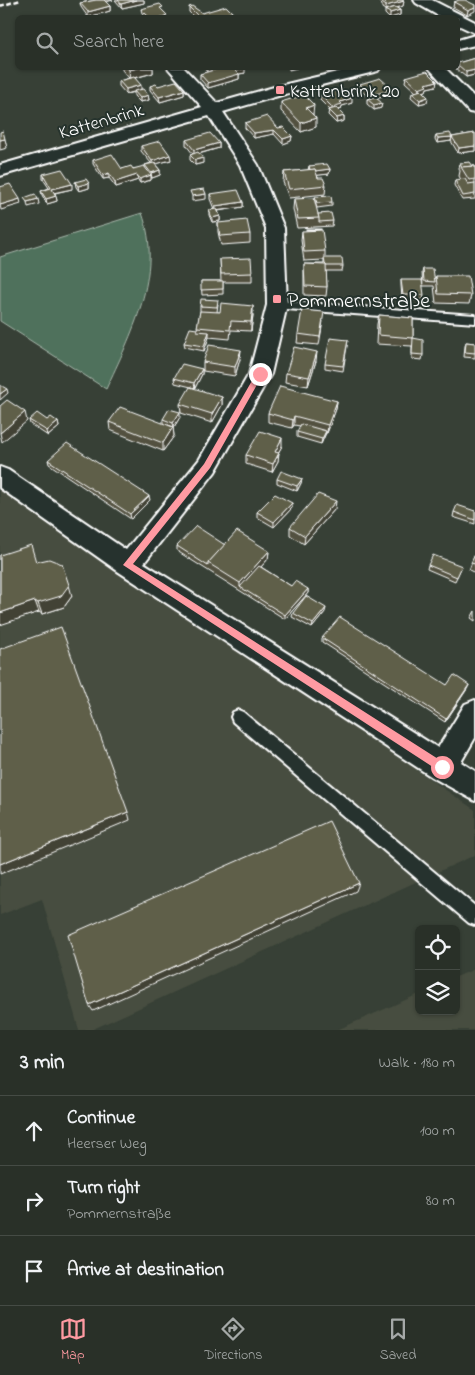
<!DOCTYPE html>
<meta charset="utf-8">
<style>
:root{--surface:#293028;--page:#353c34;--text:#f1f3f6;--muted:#a5a9a8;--line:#454b45;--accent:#ff9aa2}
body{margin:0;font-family:"Indie Flower",sans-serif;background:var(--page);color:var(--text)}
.controls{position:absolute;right:15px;bottom:15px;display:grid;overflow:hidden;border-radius:8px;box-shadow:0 1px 4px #0004}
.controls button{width:45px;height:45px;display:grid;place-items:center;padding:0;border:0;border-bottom:1px solid var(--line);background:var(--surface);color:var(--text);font:25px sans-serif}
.stop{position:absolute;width:15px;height:15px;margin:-11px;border:4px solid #ff9aa2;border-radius:50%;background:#fff}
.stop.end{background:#ff9aa2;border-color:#fff;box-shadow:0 1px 5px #0008}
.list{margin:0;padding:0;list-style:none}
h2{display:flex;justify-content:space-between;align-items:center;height:65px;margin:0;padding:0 20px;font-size:21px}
h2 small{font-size:16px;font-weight:400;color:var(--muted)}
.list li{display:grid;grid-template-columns:32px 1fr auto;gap:15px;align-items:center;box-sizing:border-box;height:70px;padding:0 20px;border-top:1px solid var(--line)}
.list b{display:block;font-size:19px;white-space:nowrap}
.list p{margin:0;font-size:16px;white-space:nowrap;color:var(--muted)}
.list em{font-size:16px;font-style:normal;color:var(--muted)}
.icon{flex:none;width:28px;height:28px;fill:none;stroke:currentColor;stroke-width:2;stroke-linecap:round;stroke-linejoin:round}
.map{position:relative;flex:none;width:475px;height:1030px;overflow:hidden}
.search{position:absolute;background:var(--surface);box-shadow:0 1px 4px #0004;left:15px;right:15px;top:15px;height:55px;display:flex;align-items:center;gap:12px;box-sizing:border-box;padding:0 18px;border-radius:8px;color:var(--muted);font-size:19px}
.sheet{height:275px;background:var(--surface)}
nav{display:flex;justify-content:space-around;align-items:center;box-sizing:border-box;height:70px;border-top:1px solid var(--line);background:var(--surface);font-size:14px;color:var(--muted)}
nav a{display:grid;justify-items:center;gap:2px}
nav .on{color:var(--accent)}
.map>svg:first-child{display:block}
.built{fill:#474d40}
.green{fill:#50715b;stroke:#a8b8ad}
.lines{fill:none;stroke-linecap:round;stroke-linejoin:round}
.service-casing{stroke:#fff;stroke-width:4}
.minor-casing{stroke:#fff;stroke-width:4}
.service{fill:#26332d;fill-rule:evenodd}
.minor{fill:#26332d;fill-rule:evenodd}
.rail{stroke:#fff;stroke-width:2.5;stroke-dasharray:5 2.5;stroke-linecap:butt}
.wall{fill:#525140;stroke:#fff}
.shaded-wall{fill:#424234;stroke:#fff}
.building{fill:#5f5e4a;stroke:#fff}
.route{fill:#ff9aa2}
.poi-dot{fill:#ff9aa2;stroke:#26332d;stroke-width:2}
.labels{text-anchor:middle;stroke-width:4;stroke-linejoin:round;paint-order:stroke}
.far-poi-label{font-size:19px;fill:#fff;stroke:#26332d;text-anchor:start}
.far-street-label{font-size:19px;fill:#fff;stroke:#26332d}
.poi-label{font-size:22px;fill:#fff;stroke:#26332d;text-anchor:start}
</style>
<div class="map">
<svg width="475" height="1030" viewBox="0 0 475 1030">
<rect width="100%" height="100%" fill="#374036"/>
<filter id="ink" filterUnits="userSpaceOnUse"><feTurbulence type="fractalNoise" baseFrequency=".02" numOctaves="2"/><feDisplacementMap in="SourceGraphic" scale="10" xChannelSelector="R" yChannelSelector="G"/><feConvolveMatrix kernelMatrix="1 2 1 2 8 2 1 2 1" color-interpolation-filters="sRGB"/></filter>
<g filter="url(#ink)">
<g class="built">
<path d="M0 485 475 810V855L91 1030H79L42 899 0 915Z"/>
<path d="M475 969V1030H337L419 994V1011H456V977Z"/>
</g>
<path class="green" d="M142 213C164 273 131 335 106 389L0 321V257Z"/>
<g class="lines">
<g class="service-casing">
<g id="service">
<path d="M277 301 475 315V323L273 308 272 305 273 302Z"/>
<path d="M238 710 243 712 475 906V925L469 923 233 722 231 717 233 712Z"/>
</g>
</g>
<g class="minor-casing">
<g id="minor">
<path d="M414 0H432L475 22V33L458 25V18H442L416 3Z"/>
<path d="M475 35V45L458 49V40Z"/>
<path d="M168 68H184L217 103 274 87 354 68H380L378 71 285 94 223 112 258 165 284 228 287 305 271 374 215 472 144 563 438 748 465 704 475 700V738L461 762 475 771V801L432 777 119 572 0 488V467L8 470 126 550 199 460 249 374 267 305 266 228 240 165 209 116 0 176V165L202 107Z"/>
<path d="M429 68H445L475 98V113L469 112Z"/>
</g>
</g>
<use href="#service" class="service"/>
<use href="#minor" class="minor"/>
<path class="rail" d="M0 6 21 0"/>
</g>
<g class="wall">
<path d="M96 0H113L106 2 110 6V11L88 17 81 7 80 3Z"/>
<path d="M115 0H144V3L122 8Z"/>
<path d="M377 0H402L404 1 403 6 396 8 400 10V15L389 18 385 14V10L382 8V5Z"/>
<path d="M454 2 475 5 467 15 453 7Z"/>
<path d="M189 7 202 13 232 12V17L195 18 189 12Z"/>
<path d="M141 9 163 11 167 18H146L142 13Z"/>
<path d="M475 58V75H474L466 77 455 68H458V63Z"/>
<path d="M122 68H153V73L135 78 141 89 148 95 149 100 140 102 134 96V92L126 94 119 86V81L129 78 122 70Z"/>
<path d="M204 68H219L245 73 239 74V79L208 88 200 79V74L218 69 207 72Z"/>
<path d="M406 77 437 81 436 86 427 88 426 91 422 92 427 102 419 104 411 97 412 93 416 92 405 82Z"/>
<path d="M360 84 390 92 388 93 387 96 377 98 381 108 374 110 367 104V99L369 98 359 88Z"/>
<path d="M150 86H158L184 90V95L160 102 150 90Z"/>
<path d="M320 95 352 103 342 106 341 109 338 110 344 116V121L336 123 328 115 329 110H330L320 100Z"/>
<path d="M281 102 313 114 316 127 301 132 281 111Z"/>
<path d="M245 123 278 128 292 136 291 141 283 144 274 134 254 138 245 128Z"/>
<path d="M475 133V151L458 153 451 141 452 137Z"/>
<path d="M436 135 452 137 451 141 437 143 435 139Z"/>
<path d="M186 140 219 143V148L199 154 203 163 195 165 190 160V155L193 154 186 145Z"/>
<path d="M141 146 171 160 155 164 160 170V175L152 178 151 177V180L140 183 138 180 116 187 109 178 103 179 93 164V160L122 169 145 168V165L151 163 141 151Z"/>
<path d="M460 163 475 166V199L462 200 454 185 455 180H461L459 176 460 171 459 168Z"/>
<path d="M309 166 330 169 329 174 317 175 318 178 326 185 325 194 289 198 283 182 284 172 308 170Z"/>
<path d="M43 174 72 189 55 193 56 196 57 201 47 204 42 195 41 191 49 188 43 179Z"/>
<path d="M75 182 89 183V188L79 191 76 187Z"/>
<path d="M210 194 243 202V207L218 211 220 216V221L212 222 209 215V210L214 209 210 199Z"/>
<path d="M315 197 332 202V206L317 208 315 202Z"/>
<path d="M294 199 318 214 333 221 332 226 297 228 293 209Z"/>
<path d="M218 223 250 234V243L221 245 218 232Z"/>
<path d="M302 231 325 251V258L343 266 342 271H326L327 287 326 296 304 295V264H324V260L304 261 301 240Z"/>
<path d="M220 259 252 273V282H223V294L202 295 201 281H221Z"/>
<path d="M423 269 435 279 436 276 471 295 469 304 436 303 434 286H423L422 273Z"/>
<path d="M401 280 424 295 423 300H402L401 285Z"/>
<path d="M218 304 217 312 253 315 251 331 231 330 230 339 209 337 204 351 185 347 184 343 197 329 200 311V306Z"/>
<path d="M379 315 413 318V338L423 355 422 360 412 359V346L376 344 377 324Z"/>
<path d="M323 321 319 345 297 343 298 334Z"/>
<path d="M348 340 343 371 325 368V364Z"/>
<path d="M466 342 475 343V358L464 357 465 346Z"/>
<path d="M240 359 235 376 203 371V362Z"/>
<path d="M316 361 308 386 285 382 286 373Z"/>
<path d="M202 369V374L195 388 175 383 174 378Z"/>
<path d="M222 397V405L212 423 181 413 180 404Z"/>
<path d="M337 401 336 409 327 433H326L325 435 321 444 297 437V432L300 426 294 425 292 428 268 422V413Z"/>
<path d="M180 417 174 427 168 425 173 427 174 436 163 451 110 430 109 422 163 424V419Z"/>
<path d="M29 420H47L58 422 59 427 48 436 30 424Z"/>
<path d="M282 446 278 453V461L272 472 246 464V455Z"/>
<path d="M48 460 150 500 131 519 49 464Z"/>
<path d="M277 479H302L301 483 297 491 277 483Z"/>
<path d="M292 503V508L274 527 257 517V512Z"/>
<path d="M335 509 304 544 290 535V527Z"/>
<path d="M475 511V524L453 517 454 512Z"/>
<path d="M225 544 269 551 268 559 261 567 291 586 308 589V593L285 619 177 551V546Z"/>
<path d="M475 554V573L469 570Z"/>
<path d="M0 555 36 562 72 596 64 607 42 614 39 612 0 624Z"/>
<path d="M428 565 462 566 455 581 427 569Z"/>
<path d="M475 611V621L471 618Z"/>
<path d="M325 612 312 628 292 617 293 613Z"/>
<path d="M322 638 447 685H469L467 689 445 722 322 642Z"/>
</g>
<g class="shaded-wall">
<path d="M136 0H144V3L122 8 121 4Z"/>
<path d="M404 1 403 6 386 11V6Z"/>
<path d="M110 6V11L88 17V12Z"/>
<path d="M475 7V11L467 15 468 10Z"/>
<path d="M400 10V15L390 18V13Z"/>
<path d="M232 12V17L231 18H214Z"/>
<path d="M138 68H153V73L130 79 129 70Z"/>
<path d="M207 68H219L207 72Z"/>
<path d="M245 68V73L239 74V79L208 88V83L236 71Z"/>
<path d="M289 68H297L289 70Z"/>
<path d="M475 70 474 75 466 77V72Z"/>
<path d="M437 81 436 86 427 88 426 91 418 93 419 89 425 84Z"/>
<path d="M141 85V90L126 94V89Z"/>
<path d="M390 87V92L388 93 387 96 371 100V95Z"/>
<path d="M184 90V95L160 102 159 97Z"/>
<path d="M148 95 149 100 140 102V98Z"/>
<path d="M428 97 427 102 419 104 420 100Z"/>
<path d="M352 98V103L342 106 341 109 332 112V107L340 102Z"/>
<path d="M382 103 381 108 374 110V105Z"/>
<path d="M314 105 313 114 305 117 306 108Z"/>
<path d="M344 116V121L336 123 337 118Z"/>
<path d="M316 118V127L301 132V123Z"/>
<path d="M274 130V134L254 138V133Z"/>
<path d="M292 136 291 141 283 144V139Z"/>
<path d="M452 137 451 141 437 143 438 138Z"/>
<path d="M5 139 7 148 0 150V140Z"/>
<path d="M219 143V148L194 155V150Z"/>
<path d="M475 146V151L458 153 459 148Z"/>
<path d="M170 155 171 160 152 165V161Z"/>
<path d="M203 158V163L195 165V160Z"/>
<path d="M330 169 329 174 311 176V171Z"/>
<path d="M160 170V175L152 178 151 173Z"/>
<path d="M109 173V178L103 179V175Z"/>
<path d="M137 175 138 180 116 187 115 182Z"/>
<path d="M151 175V180L140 183V179Z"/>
<path d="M89 183V188L79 191 78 186Z"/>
<path d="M72 184V189L53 193 52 189Z"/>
<path d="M206 194V199L192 201V196Z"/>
<path d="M56 196 57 201 47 204 46 199Z"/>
<path d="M20 199 21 204 1 210 0 205Z"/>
<path d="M38 199 39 204 28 207 27 202Z"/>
<path d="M243 202V207L215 211V206Z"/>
<path d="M220 216V221L212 222V218Z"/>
<path d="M253 306V315L251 331V322Z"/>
<path d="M209 332V337L204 351V346Z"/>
<path d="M241 350 240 359 235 376V367Z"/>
<path d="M317 352 316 361 308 386 309 377Z"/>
<path d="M202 369V374L195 388 194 383Z"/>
<path d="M7 389 8 393 0 400V394Z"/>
<path d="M222 397V405L212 423V414Z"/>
<path d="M337 401 336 409 327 433 328 425Z"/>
<path d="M25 412 27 421 2 442 0 433Z"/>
<path d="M180 412V417L174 427 173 423Z"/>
<path d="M294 416V425L292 428 293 420Z"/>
<path d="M58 422 59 427 48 436 47 431Z"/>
<path d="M173 427 174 436 163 451V443Z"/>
<path d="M326 431 325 435 321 444 322 439Z"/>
<path d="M282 438V446L274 460 275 452Z"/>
<path d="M279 453 278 461 272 472 273 464Z"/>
<path d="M302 479 301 483 297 491V486Z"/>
<path d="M149 496 150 500 131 519 130 514Z"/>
<path d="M336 501 335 509 304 544 305 536Z"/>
<path d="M292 503V508L274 527V522Z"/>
<path d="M269 551 268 559 242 588 240 587V583Z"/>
<path d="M69 585 72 596 64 607 42 614 38 603Z"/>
<path d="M308 589V593L285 619V615Z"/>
<path d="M35 601 39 612 0 625V613Z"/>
<path d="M326 608 325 612 312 628 313 624Z"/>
<path d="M469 685 467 689 445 722 446 719Z"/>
<path d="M128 812 130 820 0 874V864Z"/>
<path d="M359 883 356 891 93 1011 89 1005Z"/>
</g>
<g class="building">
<path d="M96 0H104L110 6 88 12 80 3Z"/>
<path d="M118 0H136L121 4Z"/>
<path d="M383 0H402L404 1 386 6 382 3 386 2Z"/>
<path d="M459 0H465L475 5V7L468 10 454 2Z"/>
<path d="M160 4 163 7 160 8 167 15 159 18H150L141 9Z"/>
<path d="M192 6 202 13 226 6 232 12 214 18H206L205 17 200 18 189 7Z"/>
<path d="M395 7 400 10 390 13 385 10Z"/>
<path d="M475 58V70L466 72 458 65V63Z"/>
<path d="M127 68H138L129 70Z"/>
<path d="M221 68H245L236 71 239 74 208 83 200 74Z"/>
<path d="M427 71 437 81 425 84 427 86 419 89 406 77Z"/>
<path d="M134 77 141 85 126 89 119 81Z"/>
<path d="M380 78 390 87 386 89 388 91 371 95 360 84Z"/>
<path d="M176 81 184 90 159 97 150 86 156 84 158 86Z"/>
<path d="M143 89 148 95 140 98 134 91Z"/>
<path d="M342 89 352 98 340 102 342 104 332 107 320 95Z"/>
<path d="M421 90 428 97 420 100 412 93Z"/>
<path d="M304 95 314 105 306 108 316 118 301 123 281 102Z"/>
<path d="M375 97 382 103 374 105 367 99Z"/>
<path d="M336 108 344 116 337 118 329 110Z"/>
<path d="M267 116 278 128 283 127 292 136 283 139 274 130 254 133 245 123Z"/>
<path d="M3 131 5 139 0 140V132Z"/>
<path d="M210 133 219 143 194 150 186 140Z"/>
<path d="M450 133 452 137 438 138 436 135Z"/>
<path d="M475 133V146L459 148 452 137Z"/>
<path d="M160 141 170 155 152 161 141 146Z"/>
<path d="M198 152 203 158 195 160 190 155Z"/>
<path d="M112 154 122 169 131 166 133 169 144 166 151 175 140 179 137 175 115 182 109 173 103 175 93 160Z"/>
<path d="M470 162 473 166 462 167 460 163Z"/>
<path d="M154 163 160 170 151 173 145 165Z"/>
<path d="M327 164 330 169 315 171V169L310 170 309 166Z"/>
<path d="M475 166V179L469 180 461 167Z"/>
<path d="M62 169 72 184 52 189 56 196 46 199 41 191 51 188 43 174Z"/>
<path d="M315 169 318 178H323L326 185 289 189 284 172Z"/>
<path d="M86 179 89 183 78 186 75 182Z"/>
<path d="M465 179 468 184 475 183V194L463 196 455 180Z"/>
<path d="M10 184 20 199 0 205V187Z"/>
<path d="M204 189 206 194 192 196 190 191Z"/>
<path d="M238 190 243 202 215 206 210 194Z"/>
<path d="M35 194 38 199 27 202 24 198Z"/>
<path d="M331 196 332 202 317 203 315 197Z"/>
<path d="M314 198 319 218 298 219 294 199Z"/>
<path d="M217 209 220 216 212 218 209 210Z"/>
<path d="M331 213 333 221 319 222V218L318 214Z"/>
<path d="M247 220 250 234 220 236 218 223Z"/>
<rect x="306" y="229" width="15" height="1"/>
<path d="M322 230 325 251 304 252 302 231Z"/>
<path d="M251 258 252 273 221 274 220 259Z"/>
<path d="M324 258H342L343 266H326V265L325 264Z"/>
<path d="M304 264 326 265 327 287 305 286Z"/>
<path d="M423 269H433L435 282 424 281Z"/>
<path d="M436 276H468L471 295 438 294Z"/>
<path d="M401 280H422L424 295H403Z"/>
<path d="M201 281H223V289L201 290Z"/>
<path d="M201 299 218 300 217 307 200 306Z"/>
<path d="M221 303 253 306 251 322 231 321 230 330 197 327 200 311 220 312Z"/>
<path d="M302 310 324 312 320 337 298 334Z"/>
<path d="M379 315 413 318V338L378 335Z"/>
<path d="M190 328 197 329V331L209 332 204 346 184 343Z"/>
<path d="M330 338 348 340 343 366 325 364Z"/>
<path d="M413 338 423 340V355L412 354Z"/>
<path d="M466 342 475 343V353L465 352Z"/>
<path d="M209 345 241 350 235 367 203 362Z"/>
<path d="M294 347 317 352 309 377 286 373Z"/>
<path d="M182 364 202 369 194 383 174 378Z"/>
<path d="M0 385 7 389 0 394Z"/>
<path d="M280 386 337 401 328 425 294 416 293 420 268 413Z"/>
<path d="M190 387 222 397 212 414 180 404Z"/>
<path d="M7 400 25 412 0 433V406Z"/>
<path d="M120 407 173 427 163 443 109 422Z"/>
<path d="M169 409 180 412 173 423 163 419Z"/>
<path d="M37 413 47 420 51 417 58 422 47 431 29 420Z"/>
<path d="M301 424 326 431 322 439 297 432Z"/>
<path d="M260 431 282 438 275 452 279 453 273 464 246 455Z"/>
<path d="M67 443 149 496 130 514 48 460Z"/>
<path d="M281 471 302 479 297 486 277 479Z"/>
<path d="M275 494 292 503 274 522 257 512Z"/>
<path d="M318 494 336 501 305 536 290 527Z"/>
<path d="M457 505 475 511V520L454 512Z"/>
<path d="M196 526 225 545 208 563V566L177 546Z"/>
<path d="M237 531 269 551 240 583 208 563Z"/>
<path d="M31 545 36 562 49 559 62 564 69 585 61 596 38 603 35 601 0 613V555Z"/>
<path d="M475 554V564L471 563Z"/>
<path d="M433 555 462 566 457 577 428 565Z"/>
<path d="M259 566 291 586 295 581 308 589 285 615 240 587Z"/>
<path d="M306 596 326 608 313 624 293 613Z"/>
<path d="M340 617 447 685 454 675 469 685 446 719 322 638Z"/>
<path d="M61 627 128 812 0 864V649Z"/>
<path d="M329 821 359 883 89 1005 68 935Z"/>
</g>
</g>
<path class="route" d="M260 371 263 374 210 468 133 564 446 764V771H439L123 565 204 464 257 372Z"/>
<g class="poi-dot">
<rect x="275" y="85" width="10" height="10" rx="2.5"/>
<rect x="272" y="294" width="10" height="10" rx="2.5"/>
</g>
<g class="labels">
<g class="far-poi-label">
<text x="290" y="97">Kattenbrink 20</text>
</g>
<g class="far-street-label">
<text transform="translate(101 120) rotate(-16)" y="7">Kattenbrink</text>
</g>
<g class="poi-label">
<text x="287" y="307">Pommernstraße</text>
</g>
</g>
</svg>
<div class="controls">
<button><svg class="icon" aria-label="locate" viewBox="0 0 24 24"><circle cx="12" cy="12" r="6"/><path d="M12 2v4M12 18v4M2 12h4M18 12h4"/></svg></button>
<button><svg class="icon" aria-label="layers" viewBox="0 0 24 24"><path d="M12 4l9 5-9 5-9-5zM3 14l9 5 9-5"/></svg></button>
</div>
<div class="stop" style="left:442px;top:767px"></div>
<div class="stop end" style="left:260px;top:374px"></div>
<div class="search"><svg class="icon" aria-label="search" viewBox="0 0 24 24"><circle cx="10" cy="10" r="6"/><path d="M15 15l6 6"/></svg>Search here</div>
</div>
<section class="sheet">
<h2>3 min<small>Walk · 180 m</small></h2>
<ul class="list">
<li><svg class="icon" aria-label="ahead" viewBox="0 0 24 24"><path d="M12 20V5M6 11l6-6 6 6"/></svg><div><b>Continue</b><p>Heerser Weg</p></div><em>100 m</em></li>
<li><svg class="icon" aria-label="right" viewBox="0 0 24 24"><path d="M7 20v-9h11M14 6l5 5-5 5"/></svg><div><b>Turn right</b><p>Pommernstraße</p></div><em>80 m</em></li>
<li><svg class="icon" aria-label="arrive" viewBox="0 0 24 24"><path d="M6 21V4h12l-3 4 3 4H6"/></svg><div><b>Arrive at destination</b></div></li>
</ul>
</section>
<nav>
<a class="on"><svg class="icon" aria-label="map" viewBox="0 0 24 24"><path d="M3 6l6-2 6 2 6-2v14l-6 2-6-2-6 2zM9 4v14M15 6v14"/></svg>Map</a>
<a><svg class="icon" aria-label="directions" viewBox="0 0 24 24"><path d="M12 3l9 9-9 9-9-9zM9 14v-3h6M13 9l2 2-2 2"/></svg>Directions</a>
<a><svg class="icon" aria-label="saved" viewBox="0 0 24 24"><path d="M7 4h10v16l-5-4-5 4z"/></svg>Saved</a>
</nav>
